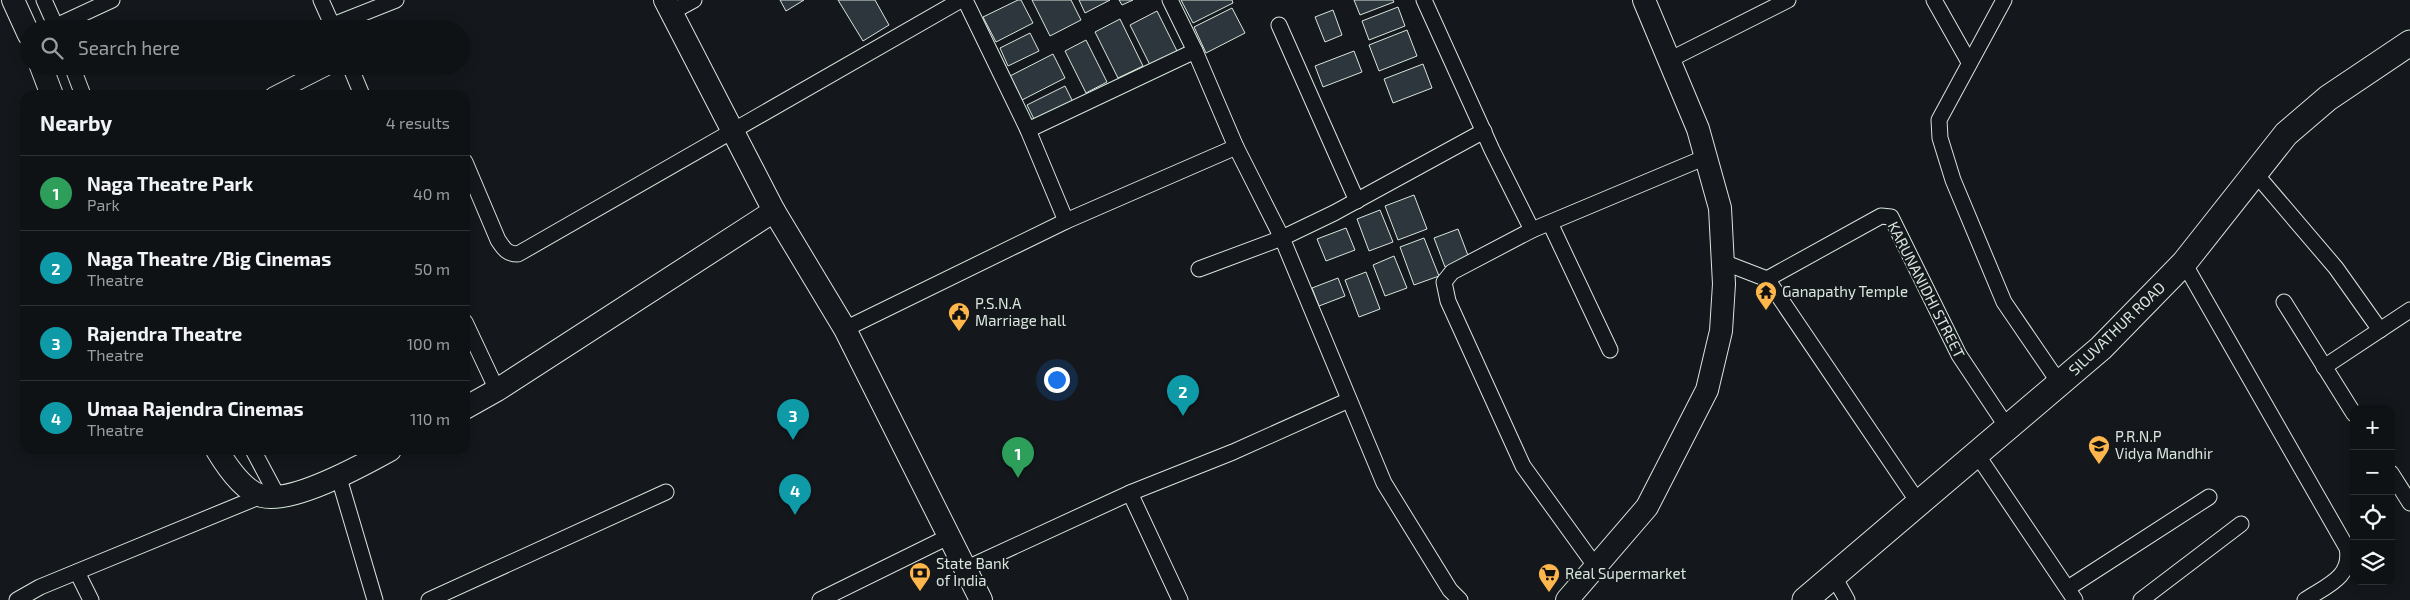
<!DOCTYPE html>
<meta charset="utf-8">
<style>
:root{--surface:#0f1215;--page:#1d2022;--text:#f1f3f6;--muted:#9b9ea0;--line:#2f3234;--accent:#2563eb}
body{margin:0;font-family:"Exo 2",sans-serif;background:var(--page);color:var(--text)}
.controls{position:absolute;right:15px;bottom:15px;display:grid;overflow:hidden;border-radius:10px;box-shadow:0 2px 12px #0003}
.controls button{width:45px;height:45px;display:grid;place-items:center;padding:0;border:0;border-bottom:1px solid var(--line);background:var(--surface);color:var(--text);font:25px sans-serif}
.you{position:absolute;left:1056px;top:379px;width:18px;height:18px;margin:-12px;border:4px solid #fff;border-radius:50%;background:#1a73e8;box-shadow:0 0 0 8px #1a73e833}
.badge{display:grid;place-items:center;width:32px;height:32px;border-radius:50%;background:var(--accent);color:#fff;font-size:16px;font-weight:700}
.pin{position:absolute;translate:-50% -41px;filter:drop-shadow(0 1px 2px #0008)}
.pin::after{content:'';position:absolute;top:26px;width:18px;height:15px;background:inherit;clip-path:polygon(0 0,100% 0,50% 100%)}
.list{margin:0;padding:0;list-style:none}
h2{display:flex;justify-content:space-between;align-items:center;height:65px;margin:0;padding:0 20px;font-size:21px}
h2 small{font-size:16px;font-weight:400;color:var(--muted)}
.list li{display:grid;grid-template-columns:32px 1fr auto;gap:15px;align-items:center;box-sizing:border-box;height:75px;padding:0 20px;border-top:1px solid var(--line)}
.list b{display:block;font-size:19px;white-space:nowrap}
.list p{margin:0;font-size:16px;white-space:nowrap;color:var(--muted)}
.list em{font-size:16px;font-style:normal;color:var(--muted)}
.icon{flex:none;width:28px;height:28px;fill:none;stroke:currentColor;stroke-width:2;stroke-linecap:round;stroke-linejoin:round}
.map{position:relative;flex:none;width:2410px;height:600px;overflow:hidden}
.search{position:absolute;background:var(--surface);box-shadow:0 2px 12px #0003;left:20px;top:20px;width:450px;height:55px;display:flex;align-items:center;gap:12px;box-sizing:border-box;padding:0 18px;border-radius:28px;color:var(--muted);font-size:19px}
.panel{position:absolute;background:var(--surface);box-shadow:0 2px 12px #0003;left:20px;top:90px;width:450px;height:365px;border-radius:15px}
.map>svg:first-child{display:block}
.building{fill:#2c363c;stroke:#d8e6dc}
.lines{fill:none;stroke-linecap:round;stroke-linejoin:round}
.street-casing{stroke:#d8e6dc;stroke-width:17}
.secondary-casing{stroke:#d8e6dc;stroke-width:24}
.primary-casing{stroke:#d8e6dc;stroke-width:27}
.street{stroke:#14181c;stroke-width:15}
.secondary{stroke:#14181c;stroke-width:22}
.primary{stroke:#14181c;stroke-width:25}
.labels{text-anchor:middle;stroke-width:4;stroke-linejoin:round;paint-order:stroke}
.street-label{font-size:15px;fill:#d8e6dc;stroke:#14181c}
.poi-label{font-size:15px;fill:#d8e6dc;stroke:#14181c;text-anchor:start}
</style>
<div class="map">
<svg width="2410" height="600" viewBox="0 0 2410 600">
<rect width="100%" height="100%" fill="#14181c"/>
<g class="building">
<path d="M780 0H804L786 11Z"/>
<path d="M838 0H875L889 25 863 41Z"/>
<path d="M1018 0H1021L1033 23 996 42 983 17Z"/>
<path d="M1032 0H1071L1081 20 1050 36Z"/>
<path d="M1079 0H1110L1085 13Z"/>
<path d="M1119 0H1133L1122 5Z"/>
<path d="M1181 0H1232L1233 3 1193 23Z"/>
<path d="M1354 0H1393L1394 2 1360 15Z"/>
<path d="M1398 7 1405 26 1369 40 1362 21Z"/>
<path d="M1232 8 1245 33 1206 53 1194 27Z"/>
<path d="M1333 10 1342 35 1325 42 1315 17Z"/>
<path d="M1157 11 1177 51 1150 65 1130 25Z"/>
<path d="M1120 19 1143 66 1118 78 1095 32Z"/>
<path d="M1407 30 1417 56 1379 71 1369 45Z"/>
<path d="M1030 33 1039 51 1008 66 1000 48Z"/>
<path d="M1086 40 1107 82 1086 93 1065 51Z"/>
<path d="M1354 51 1362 72 1323 87 1315 66Z"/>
<path d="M1053 54 1065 78 1022 100 1010 76Z"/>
<path d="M1423 64 1432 88 1393 103 1384 79Z"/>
<path d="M1065 86 1073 102 1035 121 1027 105Z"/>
<path d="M1414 195 1427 229 1398 240 1385 206Z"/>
<path d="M1380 210 1393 242 1369 251 1357 219Z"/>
<path d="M1346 228 1355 250 1326 261 1317 239Z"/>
<path d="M1458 229 1469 258 1445 267 1434 238Z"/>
<path d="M1424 238 1439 276 1414 285 1400 247Z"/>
<path d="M1394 256 1407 288 1385 296 1373 265Z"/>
<path d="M1366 272 1380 309 1359 317 1345 280Z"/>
<path d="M1338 278 1345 296 1319 306 1312 288Z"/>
</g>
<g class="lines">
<g class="street-casing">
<g id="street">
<path d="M44 0 57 29"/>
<path d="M321 0 334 29"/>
<path d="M965 0 1028 130 1066 221"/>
<path d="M1170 0 1195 51 1236 147 1282 238 1384 483 1450 590 1460 600"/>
<path d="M1424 0 1492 150 1532 230"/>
<path d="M1934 0 1969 62"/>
<path d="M2004 0 1939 120 1940 138 1953 180 2004 302 2060 384"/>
<path d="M672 12 694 0"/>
<path d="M333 25 396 0"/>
<path d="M1279 25 1357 201"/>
<path d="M56 26 112 0"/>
<path d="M1669 60 1788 0"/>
<path d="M72 66 83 95"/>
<path d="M350 66 362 95"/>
<path d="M273 95 330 66"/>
<path d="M1028 130 1195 51"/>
<path d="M465 162 498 240C504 249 507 254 518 254L961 0"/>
<path d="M2255 173 2336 268 2380 330"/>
<path d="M1550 223 1610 350"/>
<path d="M1723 262 1767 279"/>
<path d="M2184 263 2347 548C2353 577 2326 586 2305 600"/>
<path d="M1199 269 1282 238 1334 213 1484 131"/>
<path d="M2284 302 2354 414"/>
<path d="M465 322 497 390"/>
<path d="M845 329 1066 221 1236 147"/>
<path d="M2324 367 2410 310"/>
<path d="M253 450 278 497"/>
<path d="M1976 453 2075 600"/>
<path d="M2391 473 2410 503"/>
<path d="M339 478 375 600"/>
<path d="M1130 493 1180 600"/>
<path d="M1918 502 1767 279 1881 216 1891 217 1959 355 2007 427"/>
<path d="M1596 567 1523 466 1448 301 1444 282 1452 272 1532 230 1706 157"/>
<path d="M965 569 1130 493 1233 452 1349 400"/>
<path d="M77 572 91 600"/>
<path d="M1833 575 1847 600"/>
<path d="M2068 588 2209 497"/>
<path d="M17 600 40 587 261 496"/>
<path d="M429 600 666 492"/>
<path d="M820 600 950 536"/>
<path d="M2141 600 2241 524"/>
</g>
</g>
<g class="secondary-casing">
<g id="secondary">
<path d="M13 0 29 35"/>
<path d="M665 0 774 211 845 329 981 600"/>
<path d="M41 66 52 95"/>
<path d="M465 408 497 390 774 211"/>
<path d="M217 450C226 465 243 491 262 496 292 504 363 465 390 450"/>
<path d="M1567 600 1647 507 1707 390 1721 331 1724 284 1720 208 1698 129 1644 0"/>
</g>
</g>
<g class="primary-casing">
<path id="primary" d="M1805 600 2101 348 2184 263 2286 134 2328 98 2410 43"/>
</g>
<use href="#street" class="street"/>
<use href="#secondary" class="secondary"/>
<use href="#primary" class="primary"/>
</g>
<defs>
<g id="temple-pin" transform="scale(1.125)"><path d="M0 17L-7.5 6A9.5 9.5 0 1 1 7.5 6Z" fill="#ffb74d" stroke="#14181c"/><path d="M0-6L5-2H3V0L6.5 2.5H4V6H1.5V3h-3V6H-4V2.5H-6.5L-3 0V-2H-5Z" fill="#111"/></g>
<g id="civic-pin" transform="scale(1.125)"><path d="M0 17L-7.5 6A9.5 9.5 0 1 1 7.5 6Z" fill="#ffb74d" stroke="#14181c"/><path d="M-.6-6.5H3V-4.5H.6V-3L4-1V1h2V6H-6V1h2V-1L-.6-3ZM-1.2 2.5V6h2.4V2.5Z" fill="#111"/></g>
<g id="school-pin" transform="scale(1.125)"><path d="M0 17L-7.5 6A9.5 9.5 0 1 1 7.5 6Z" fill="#ffb74d" stroke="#14181c"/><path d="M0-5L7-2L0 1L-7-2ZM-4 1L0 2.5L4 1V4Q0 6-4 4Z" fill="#111"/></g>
<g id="bank-pin" transform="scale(1.125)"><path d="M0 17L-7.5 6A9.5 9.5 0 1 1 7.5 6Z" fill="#ffb74d" stroke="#14181c"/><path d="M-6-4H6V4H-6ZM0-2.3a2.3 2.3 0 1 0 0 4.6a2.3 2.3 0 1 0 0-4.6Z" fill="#111"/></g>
<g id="supermarket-pin" transform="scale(1.125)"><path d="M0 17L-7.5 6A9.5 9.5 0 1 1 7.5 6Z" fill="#ffb74d" stroke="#14181c"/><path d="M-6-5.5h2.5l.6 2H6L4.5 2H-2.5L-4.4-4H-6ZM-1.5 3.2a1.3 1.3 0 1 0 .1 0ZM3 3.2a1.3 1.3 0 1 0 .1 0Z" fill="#111"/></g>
</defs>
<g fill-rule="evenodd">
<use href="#temple-pin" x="1766" y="292"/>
<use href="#civic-pin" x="959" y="313"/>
<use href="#school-pin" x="2099" y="446"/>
<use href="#bank-pin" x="920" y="573"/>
<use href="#supermarket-pin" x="1549" y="574"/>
</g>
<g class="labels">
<g class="street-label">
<text transform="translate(1926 290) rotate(63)" y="5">KARUNANIDHI STREET</text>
<text transform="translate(2117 329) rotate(-44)" y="5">SILUVATHUR ROAD</text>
</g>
<g class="poi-label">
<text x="1782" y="297">Ganapathy Temple</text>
<text x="975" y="309">P.S.N.A<tspan x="975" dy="17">Marriage hall</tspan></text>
<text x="2115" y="442">P.R.N.P<tspan x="2115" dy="17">Vidya Mandhir</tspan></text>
<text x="936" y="569">State Bank<tspan x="936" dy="17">of India</tspan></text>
<text x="1565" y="579">Real Supermarket</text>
</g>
</g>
</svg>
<div class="controls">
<button>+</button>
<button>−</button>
<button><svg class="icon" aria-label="locate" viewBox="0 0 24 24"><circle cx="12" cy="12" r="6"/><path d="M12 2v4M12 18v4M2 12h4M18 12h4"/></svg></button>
<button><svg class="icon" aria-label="layers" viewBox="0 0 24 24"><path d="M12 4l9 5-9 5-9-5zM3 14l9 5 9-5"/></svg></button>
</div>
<div class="you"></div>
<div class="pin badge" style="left:1018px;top:478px;background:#2e9e5b">1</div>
<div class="pin badge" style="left:1183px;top:416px;background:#0f9aa8">2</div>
<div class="pin badge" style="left:793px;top:440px;background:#0f9aa8">3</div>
<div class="pin badge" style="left:795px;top:515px;background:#0f9aa8">4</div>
<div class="search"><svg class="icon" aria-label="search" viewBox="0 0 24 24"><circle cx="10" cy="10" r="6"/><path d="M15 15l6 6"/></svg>Search here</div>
<section class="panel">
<h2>Nearby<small>4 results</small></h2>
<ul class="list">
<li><span class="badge" style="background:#2e9e5b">1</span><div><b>Naga Theatre Park</b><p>Park</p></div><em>40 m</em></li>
<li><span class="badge" style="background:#0f9aa8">2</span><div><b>Naga Theatre /Big Cinemas</b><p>Theatre</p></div><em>50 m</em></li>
<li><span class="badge" style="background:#0f9aa8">3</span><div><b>Rajendra Theatre</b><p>Theatre</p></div><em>100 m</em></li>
<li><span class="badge" style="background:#0f9aa8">4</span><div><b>Umaa Rajendra Cinemas</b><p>Theatre</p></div><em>110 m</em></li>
</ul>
</section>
</div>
